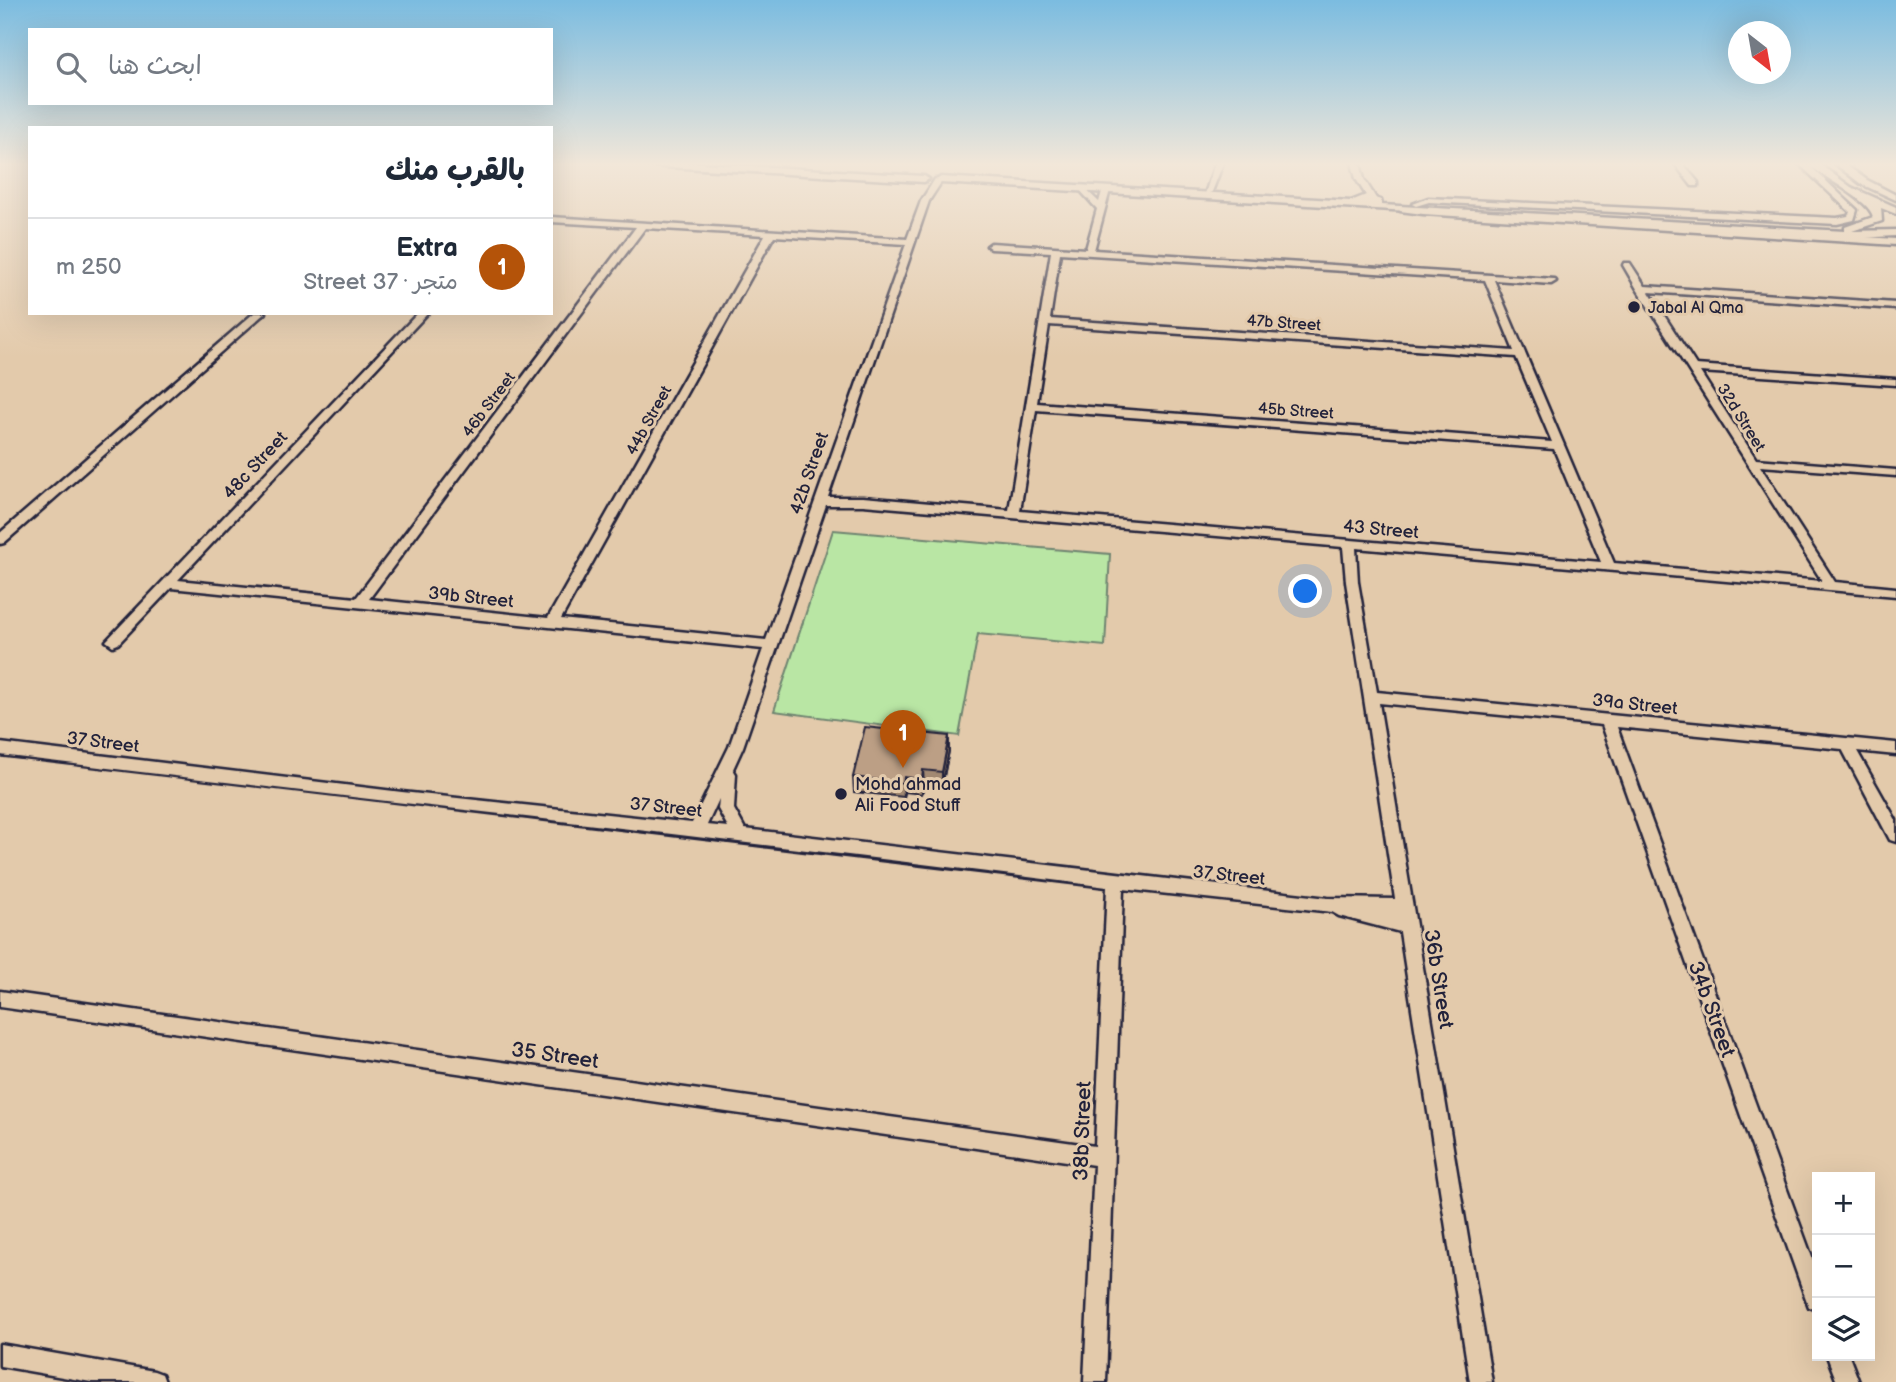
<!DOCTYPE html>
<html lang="ar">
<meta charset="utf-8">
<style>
:root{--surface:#fff;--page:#f6f6f7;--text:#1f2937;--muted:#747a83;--line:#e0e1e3;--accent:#b45309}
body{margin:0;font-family:"Balsamiq Sans","Playpen Sans Arabic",sans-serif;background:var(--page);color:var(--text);direction:rtl}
.controls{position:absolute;right:21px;bottom:21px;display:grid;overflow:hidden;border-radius:0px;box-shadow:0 7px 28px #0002}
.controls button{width:63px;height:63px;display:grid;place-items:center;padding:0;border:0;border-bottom:2px solid var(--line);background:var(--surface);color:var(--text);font:35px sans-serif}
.compass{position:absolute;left:1728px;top:21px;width:63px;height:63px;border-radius:50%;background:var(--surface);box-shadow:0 7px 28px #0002;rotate:149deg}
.you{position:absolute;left:1306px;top:592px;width:24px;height:24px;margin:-18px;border:5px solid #fff;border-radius:50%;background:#1a73e8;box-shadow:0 0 0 10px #1a73e833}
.badge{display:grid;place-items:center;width:46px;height:46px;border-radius:50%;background:var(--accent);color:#fff;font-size:23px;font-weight:700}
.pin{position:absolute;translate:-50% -58px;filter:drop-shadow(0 2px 4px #0008)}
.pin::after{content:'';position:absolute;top:37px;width:24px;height:21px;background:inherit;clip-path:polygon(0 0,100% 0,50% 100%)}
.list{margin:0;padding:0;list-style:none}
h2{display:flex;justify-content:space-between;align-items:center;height:91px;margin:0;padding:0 28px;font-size:30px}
h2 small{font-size:23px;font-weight:400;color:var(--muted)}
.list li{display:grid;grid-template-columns:46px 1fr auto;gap:21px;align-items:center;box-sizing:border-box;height:98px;padding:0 28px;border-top:2px solid var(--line)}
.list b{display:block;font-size:26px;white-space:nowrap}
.list p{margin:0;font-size:23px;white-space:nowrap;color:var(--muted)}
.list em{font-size:23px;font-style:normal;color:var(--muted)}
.icon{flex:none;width:38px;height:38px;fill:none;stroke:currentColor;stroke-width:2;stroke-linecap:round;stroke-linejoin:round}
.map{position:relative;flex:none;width:1896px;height:1382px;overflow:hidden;direction:ltr}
.search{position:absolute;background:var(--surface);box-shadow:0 7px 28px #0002;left:28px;top:28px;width:525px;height:77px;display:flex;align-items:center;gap:18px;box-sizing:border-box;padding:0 24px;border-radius:0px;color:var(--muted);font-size:26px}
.panel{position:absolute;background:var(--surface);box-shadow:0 7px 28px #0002;left:28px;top:126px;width:525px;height:189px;border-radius:0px;direction:rtl}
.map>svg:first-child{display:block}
.green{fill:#b9e6a4;stroke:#6e8470;stroke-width:2}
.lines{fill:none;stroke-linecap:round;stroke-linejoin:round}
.minor-casing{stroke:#22223b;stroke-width:5}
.tertiary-casing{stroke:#22223b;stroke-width:5}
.minor{fill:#e3caab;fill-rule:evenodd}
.tertiary{fill:#e3caab;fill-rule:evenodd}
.wall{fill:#a28972;stroke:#22223b;stroke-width:2}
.shaded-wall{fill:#846f5d;stroke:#22223b;stroke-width:2}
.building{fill:#bc9f85;stroke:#22223b;stroke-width:2}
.poi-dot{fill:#22223b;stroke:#e3caab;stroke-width:2.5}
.labels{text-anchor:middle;stroke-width:6;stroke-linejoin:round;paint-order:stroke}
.far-poi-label{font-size:16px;fill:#22223b;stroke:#e3caab;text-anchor:start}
.far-street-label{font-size:16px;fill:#22223b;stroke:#e3caab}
.street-label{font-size:18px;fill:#22223b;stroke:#e3caab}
.poi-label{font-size:18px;fill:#22223b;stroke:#e3caab;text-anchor:start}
.near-street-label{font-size:21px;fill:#22223b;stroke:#e3caab}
</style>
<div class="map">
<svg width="1896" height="1382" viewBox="0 0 1896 1382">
<rect width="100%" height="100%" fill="#e3caab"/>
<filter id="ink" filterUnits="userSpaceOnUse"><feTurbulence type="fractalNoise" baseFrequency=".0143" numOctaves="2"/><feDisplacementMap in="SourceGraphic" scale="14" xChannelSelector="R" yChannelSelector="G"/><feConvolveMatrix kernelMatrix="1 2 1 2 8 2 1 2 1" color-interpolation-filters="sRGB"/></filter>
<g filter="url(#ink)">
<path class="green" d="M833 530 1110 554 1105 646 978 634 959 736 774 711Z"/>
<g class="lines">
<g class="minor-casing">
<g id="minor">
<path d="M1215 163H1223L1212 192 1205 194Z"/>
<path d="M1352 163H1360L1364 179 1377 200 1376 202H1370L1356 179Z"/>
<path d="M1674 163H1682L1698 182V186H1692Z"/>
<path d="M1798 163H1807L1857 210 1854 220 1837 224 1429 202 1416 206 1412 204 1428 198 1837 218 1848 216 1850 212Z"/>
<path d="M1834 163H1843L1867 180 1896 195V200L1861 184Z"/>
<path d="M935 179 942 181 929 201 828 497H863L1009 510 1051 252 991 249 987 246 991 243 1086 249 1097 209 1079 189 1083 187 1099 202 1103 188 1110 190 1094 250 1554 279 1556 281 1551 284 1494 280 1614 563 1822 581 1637 289 1623 265 1624 263H1630L1645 286 1896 303V309L1649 292 1696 365 1896 379V385L1700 372 1756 459 1896 470V476L1760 466 1835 582 1896 588V596L1356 548 1358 582 1377 692 1896 743V755L1857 751 1896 820V842L1890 840 1842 749 1617 727 1817 1271V1310L1809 1307 1806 1299 1602 725 1379 703 1492 1382H1470L1400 932 1339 916 1332 912 1123 889 1106 1382H1084L1094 1165 0 1007V991L1095 1146 1107 887C738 840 369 800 0 755V743L402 792 692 823 729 747 763 649 171 588 118 644 113 646 106 641 418 313H428L178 580 356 598 636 227 551 222V217L907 239 921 201ZM645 228 765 235 548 618 369 599ZM774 236 906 244 766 640 561 619ZM1060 253 1485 280 1514 351 1050 319ZM1049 325 1516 357 1552 442 1037 403ZM1036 410 1554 449 1601 562 1020 511ZM826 505H863L1343 547 1346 582 1395 899 1328 898 745 829 734 809 736 774 733 769 743 747ZM719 799 718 809 728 827 707 825Z"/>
<path d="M1400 207 1896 239V245L1423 214 1400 211Z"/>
<path d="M254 313H265L4 543 0 544V533Z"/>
<path d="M0 1344 154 1371 162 1374 165 1382H91L0 1366Z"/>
<path d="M1827 1356H1849L1859 1382H1837Z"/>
</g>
</g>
<g class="tertiary-casing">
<g id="tertiary">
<path d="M645 163H701L924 176 929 179 924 182 650 166Z"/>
<path d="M1807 163H1818L1851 187 1896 207V214L1881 208 1882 221 1852 231 1896 230V236L1858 238 941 183 936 180 941 177 1351 201 1366 195 1381 200 1382 205 1845 231V227L1873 217C1871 201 1822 177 1807 163Z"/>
</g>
</g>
<use href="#minor" class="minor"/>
<use href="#tertiary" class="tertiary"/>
</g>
<path class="wall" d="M949 736V751L942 786 924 784 922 794 905 792 904 797 854 792 853 777Z"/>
<g class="shaded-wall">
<path d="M949 736V751L942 786V772Z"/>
<path d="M923 770 924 784 922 794V779Z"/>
<path d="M904 777 905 792 904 797 903 783Z"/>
</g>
<path class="building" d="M865 727 949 736 942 772 923 770 922 779 904 777 903 783 853 777Z"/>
</g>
<linearGradient id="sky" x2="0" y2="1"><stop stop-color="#7bbce0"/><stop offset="0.46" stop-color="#f2e7d9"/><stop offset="1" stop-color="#f2e7d9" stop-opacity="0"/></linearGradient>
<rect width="1896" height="357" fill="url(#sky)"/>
<g class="poi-dot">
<circle cx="1634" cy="307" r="7"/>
<circle cx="841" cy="794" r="7"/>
</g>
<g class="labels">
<g class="far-poi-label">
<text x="1648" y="313">Jabal Al Qma</text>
</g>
<g class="far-street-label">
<text transform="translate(1284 322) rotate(4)" y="6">47b Street</text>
<text transform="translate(488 404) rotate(-53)" y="6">46b Street</text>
<text transform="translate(1296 410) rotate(4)" y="6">45b Street</text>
<text transform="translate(1742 417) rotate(58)" y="6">32d Street</text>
<text transform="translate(648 420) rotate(-61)" y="6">44b Street</text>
</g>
<g class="street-label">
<text transform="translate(255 465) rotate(-47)" y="6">48c Street</text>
<text transform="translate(809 473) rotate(-71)" y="6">42b Street</text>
<text transform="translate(1381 529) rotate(5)" y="6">43 Street</text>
<text transform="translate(471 597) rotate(6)" y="6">39b Street</text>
<text transform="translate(1635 704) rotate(6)" y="6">39a Street</text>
<text transform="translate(103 742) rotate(7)" y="6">37 Street</text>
<text transform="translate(666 807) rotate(6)" y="6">37 Street</text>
<text transform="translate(1229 875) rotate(6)" y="6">37 Street</text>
</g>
<g class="poi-label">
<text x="855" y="790">Mohd ahmad<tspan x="855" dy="21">Ali Food Stuff</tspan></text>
</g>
<g class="near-street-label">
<text transform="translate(1439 979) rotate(81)" y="7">36b Street</text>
<text transform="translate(1712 1009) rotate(70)" y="7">34b Street</text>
<text transform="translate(555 1055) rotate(8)" y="7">35 Street</text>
<text transform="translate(1082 1131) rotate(-88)" y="7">38b Street</text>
</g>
</g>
</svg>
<div class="controls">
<button>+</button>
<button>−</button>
<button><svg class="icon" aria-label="layers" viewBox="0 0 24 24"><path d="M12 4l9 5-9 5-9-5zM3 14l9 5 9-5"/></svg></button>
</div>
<svg class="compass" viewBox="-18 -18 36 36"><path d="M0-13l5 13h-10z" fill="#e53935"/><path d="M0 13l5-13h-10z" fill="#747a83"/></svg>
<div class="you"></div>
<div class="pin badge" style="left:903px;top:768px">1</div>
<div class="search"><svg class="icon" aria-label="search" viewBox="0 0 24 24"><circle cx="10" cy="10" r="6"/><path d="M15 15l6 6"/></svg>ابحث هنا</div>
<section class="panel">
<h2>بالقرب منك<small></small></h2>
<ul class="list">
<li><span class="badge">1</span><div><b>Extra</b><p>متجر · 37 Street</p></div><em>250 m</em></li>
</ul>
</section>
</div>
